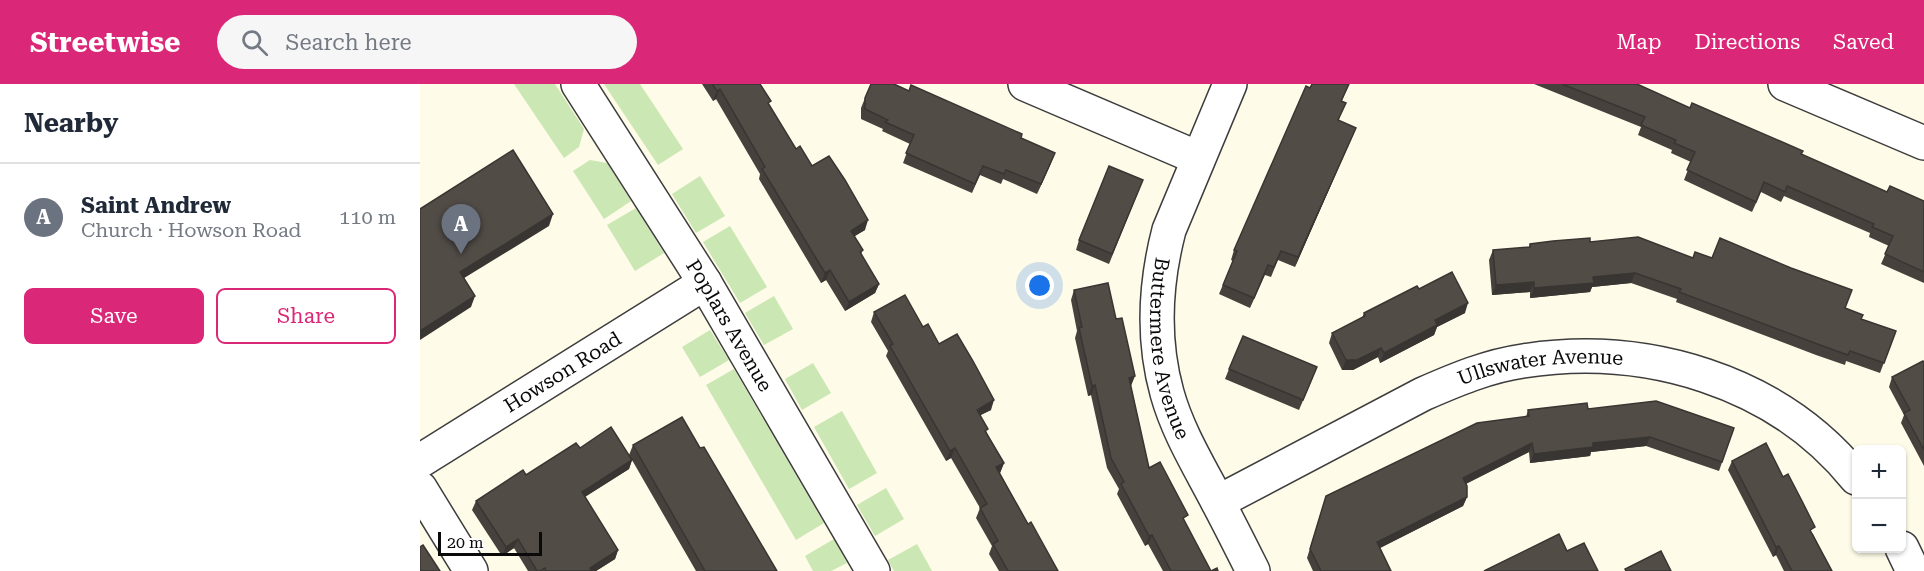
<!DOCTYPE html>
<meta charset="utf-8">
<style>
:root{--surface:#fff;--page:#f6f6f7;--text:#1f2937;--muted:#747a83;--line:#e0e1e3;--accent:#db2777}
body{margin:0;font-family:"Roboto Serif",serif;background:var(--page);color:var(--text)}
.controls{position:absolute;right:18px;bottom:18px;display:grid;overflow:hidden;border-radius:9px;box-shadow:0 2px 4px #0004}
.controls button{width:54px;height:54px;display:grid;place-items:center;padding:0;border:0;border-bottom:2px solid var(--line);background:var(--surface);color:var(--text);font:30px sans-serif}
.scale{position:absolute;left:18px;bottom:15px;width:104px;box-sizing:border-box;padding-left:6px;border:3px solid #0a0a0a;border-top:0;font-size:16px;line-height:21px;white-space:nowrap;color:#0a0a0a;-webkit-text-stroke:4px #fff;paint-order:stroke}
.you{position:absolute;left:620px;top:202px;width:21px;height:21px;margin:-15px;border:4px solid #fff;border-radius:50%;background:#1a73e8;box-shadow:0 0 0 9px #1a73e833}
.badge{display:grid;place-items:center;width:39px;height:39px;border-radius:50%;background:var(--accent);color:#fff;font-size:20px;font-weight:700}
.pin{position:absolute;translate:-50% -50px;filter:drop-shadow(0 2px 3px #0008)}
.pin::after{content:'';position:absolute;top:32px;width:21px;height:18px;background:inherit;clip-path:polygon(0 0,100% 0,50% 100%)}
.list{margin:0;padding:0;list-style:none}
h2{display:flex;justify-content:space-between;align-items:center;height:78px;margin:0;padding:0 24px;font-size:26px}
h2 small{font-size:20px;font-weight:400;color:var(--muted)}
.list li{display:grid;grid-template-columns:39px 1fr auto;gap:18px;align-items:center;box-sizing:border-box;height:108px;padding:0 24px;border-top:2px solid var(--line)}
.list b{display:block;font-size:22px;white-space:nowrap}
.list p{margin:0;font-size:20px;white-space:nowrap;color:var(--muted)}
.list em{font-size:20px;font-style:normal;color:var(--muted)}
.actions{display:flex;gap:12px;padding:18px 24px}
.actions a{flex:1;padding:14px 0;border:2px solid var(--accent);border-radius:9px;text-align:center;font-size:21px;color:var(--accent)}
.actions .main{background:var(--accent);color:#fff}
.icon{flex:none;width:33px;height:33px;fill:none;stroke:currentColor;stroke-width:2;stroke-linecap:round;stroke-linejoin:round}
.map{position:relative;flex:none;width:1504px;height:487px;overflow:hidden}
header{display:flex;align-items:center;gap:36px;box-sizing:border-box;height:84px;padding:0 30px;background:var(--accent);color:#fff}
header strong{font-size:28px}
nav{display:flex;gap:33px;margin-inline-start:auto;font-size:21px}
.search{width:420px;height:54px;background:var(--page);display:flex;align-items:center;gap:15px;box-sizing:border-box;padding:0 21px;border-radius:33px;color:var(--muted);font-size:22px}
main{display:flex}
aside{flex:1;background:var(--surface)}
.map>svg:first-child{display:block}
.green{fill:#cbe7b4}
.lines{fill:none;stroke-linecap:round;stroke-linejoin:round}
.minor-casing{stroke:#3d3d3d;stroke-width:36}
.tertiary-casing{stroke:#3d3d3d;stroke-width:36}
.minor{stroke:#fff;stroke-width:33}
.tertiary{stroke:#fff;stroke-width:33}
.wall{fill:#47413d}
.shaded-wall{fill:#393532}
.building{fill:#524c47;stroke:#393532;stroke-width:1.5}
.labels{text-anchor:middle;stroke-width:6;stroke-linejoin:round;paint-order:stroke}
.street-label{font-size:20px;fill:#0a0a0a;stroke:#fff}
</style>
<header>
<strong>Streetwise</strong>
<div class="search"><svg class="icon" aria-label="search" viewBox="0 0 24 24"><circle cx="10" cy="10" r="6"/><path d="M15 15l6 6"/></svg>Search here</div>
<nav><a>Map</a><a>Directions</a><a>Saved</a></nav>
</header>
<main>
<aside>
<h2>Nearby<small></small></h2>
<ul class="list">
<li><span class="badge" style="background:#6b7280">A</span><div><b>Saint Andrew</b><p>Church · Howson Road</p></div><em>110 m</em></li>
</ul>
<div class="actions"><a class="main">Save</a><a>Share</a></div>
</aside>
<div class="map">
<svg width="1504" height="487" viewBox="0 0 1504 487">
<rect width="100%" height="100%" fill="#fefbe8"/>
<g class="green">
<path d="M94 0H135L164 45 159 63 144 74Z"/>
<path d="M184 0H220L263 65 238 81Z"/>
<path d="M170 76 187 79 211 117 184 135 153 87Z"/>
<path d="M280 92 305 132 276 149 252 110Z"/>
<path d="M216 124 244 169 215 187 187 141Z"/>
<path d="M310 142 347 203 320 219 283 158Z"/>
<path d="M354 212 373 245 344 261 325 229Z"/>
<path d="M290 246 309 276 280 293 262 263Z"/>
<path d="M393 279 411 309 382 326 365 295Z"/>
<path d="M314 285 404 439 376 456 286 301Z"/>
<path d="M422 327 457 389 429 405 394 343Z"/>
<path d="M466 404 484 435 455 452 437 421Z"/>
<path d="M414 455 427 479 411 487H393L385 472Z"/>
<path d="M497 460 512 487H474L468 476Z"/>
</g>
<g class="lines">
<g class="minor-casing">
<g id="minor">
<path d="M605 0 778 74"/>
<path id="s1" d="M810 0 749 146C735 200 732 255 747 309 757 345 776 377 793 409 807 435 820 461 833 487"/>
<path d="M1365 0 1504 59"/>
<path id="s2" d="M0 377 285 199"/>
<path d="M0 404 51 487"/>
<path id="s3" d="M798 418 1003 310C1035 296 1068 282 1103 277 1225 258 1357 296 1436 394"/>
<path d="M1482 464 1493 487"/>
</g>
</g>
<g class="tertiary-casing">
<g id="tertiary">
<path id="s4" d="M158 0 285 199 453 487"/>
</g>
</g>
<use href="#minor" class="minor"/>
<use href="#tertiary" class="tertiary"/>
</g>
<g class="wall">
<path d="M282 0H340L349 21 376 65 392 82 445 146 434 152 443 166 441 170 459 200 455 209 425 227 406 196 401 199 339 95 340 90 296 15 293 17Z"/>
<path d="M892 0H929L922 17 919 36 932 53 875 183 858 176 851 193 845 191 830 224 799 210 813 177 811 176 814 166Z"/>
<path d="M1114 0H1217L1270 24 1382 71 1467 108 1504 117V199L1461 180 1469 162 1449 153 1450 149 1364 112 1361 118 1341 108 1332 128 1264 96 1271 78 1251 69 1252 66 1218 51 1221 43Z"/>
<path d="M445 14 601 54 631 79 617 110 583 95 581 100 560 91 552 109 483 79 490 60 462 47 463 45 441 35V24Z"/>
<path d="M719 106 689 180 656 166 659 156Z"/>
<path d="M1170 158 1273 174 1425 224 1441 235 1476 247 1460 289 1426 277 1425 281 1396 271 1256 218 1257 215 1211 199 1172 203 1170 208 1110 214V208L1072 211 1069 176 1073 166 1109 163 1110 160Z"/>
<path d="M999 205 1045 229 1017 243 1014 251 960 279 958 273 933 286H922L909 259 912 249 942 234 944 229Z"/>
<path d="M654 206 711 302 729 384 765 439 791 487H798H743L728 460 725 462 697 410 699 405 687 384 671 311 668 312 655 254 657 247 651 216Z"/>
<path d="M454 228 503 243 519 260 571 326 560 331 567 349 584 379 580 389 608 440 638 487H579L569 470 572 462 556 434 560 424 531 374 526 377 466 272 468 267 451 238Z"/>
<path d="M1504 278V382L1481 339 1484 331 1469 303 1472 293Z"/>
<path d="M809 285 893 293 879 326 805 295Z"/>
<path d="M1168 325 1314 344 1299 387 1226 362 1171 368 1170 372 1110 379 1109 368 1046 400 1047 413 1043 422 960 464 971 487H893L887 474 906 412 1106 333 1108 326Z"/>
<path d="M213 361 280 364 357 487H276L212 376 209 385 165 413 198 466 195 475 176 487H108L94 464 82 472 52 426 56 417 160 364 209 371Z"/>
<path d="M1312 377 1393 450 1412 487H1364L1356 471 1353 473 1308 386Z"/>
</g>
<g class="shaded-wall">
<path d="M300 5 296 15 293 17 297 7Z"/>
<path d="M936 44 932 53 875 183 878 173Z"/>
<path d="M635 69 631 79 617 110 621 100Z"/>
<path d="M133 130 129 142 36 199 40 188Z"/>
<path d="M448 136 445 146 427 157 431 147Z"/>
<path d="M410 186 406 196 401 199 405 189Z"/>
<path d="M1215 189 1211 199 1172 203 1170 208 1110 214 1114 204 1173 193Z"/>
<path d="M1114 198 1110 208 1072 211 1076 201Z"/>
<path d="M459 200 455 209 425 227 429 218Z"/>
<path d="M55 212 51 223 0 256V247Z"/>
<path d="M1048 219 1045 229 1017 243 1014 251 960 279 964 269 1015 236Z"/>
<path d="M961 264 958 273 933 286H922L926 276Z"/>
<path d="M715 292 711 302 705 304 709 294Z"/>
<path d="M675 301 671 311 668 312 672 302Z"/>
<path d="M574 316 571 326 553 335 557 326Z"/>
<path d="M1230 353 1226 362 1171 368 1170 372 1110 379 1114 370 1173 359Z"/>
<path d="M1112 359 1109 368 1039 403 1043 394Z"/>
<path d="M535 364 531 374 526 377 530 367Z"/>
<path d="M212 376 209 385 158 417 162 408Z"/>
<path d="M584 379 580 389 573 393 576 383Z"/>
<path d="M1047 413 1043 422 954 467 957 458Z"/>
<path d="M732 451 728 460 725 462 729 452Z"/>
<path d="M98 455 94 464 82 472 86 463Z"/>
<path d="M1359 462 1356 471 1353 473 1356 463Z"/>
<path d="M198 466 195 475 176 487H168L170 484Z"/>
</g>
<g class="building">
<path d="M292 0H340L351 17 348 19 376 65 380 62 392 82 409 72 425 96 448 136 431 147 443 166 440 168 459 200 429 218 410 186 405 189 342 85 345 83 300 5 297 7Z"/>
<path d="M451 0H474L489 7 491 1 602 50 601 54 635 69 621 100 586 86 584 90 563 82 555 100 486 69 494 51 465 38 468 36 445 25V14Z"/>
<path d="M892 0H929L921 17 926 19 918 36 936 44 878 173 861 167 854 183 848 181 834 214 803 201 817 167 814 166 886 2 890 4Z"/>
<path d="M1142 0H1217L1270 24 1272 19 1383 67 1381 70 1467 108 1470 102 1504 117V188L1465 170 1473 152 1452 143 1454 140 1367 102 1365 108 1344 98 1336 118 1267 86 1275 68 1254 59 1256 56 1221 41 1225 33Z"/>
<path d="M93 66 133 130 40 188 55 212 0 247V125Z"/>
<path d="M689 82 723 96 692 170 659 156Z"/>
<path d="M1218 153 1273 174 1275 168 1292 174 1300 154 1371 184 1432 206 1425 224 1443 231 1441 235 1476 247 1464 279 1430 267 1428 271 1400 261 1259 208 1261 205 1215 189 1173 193 1174 199 1114 204V198L1076 201 1073 166 1110 163V160L1133 157 1170 154V158Z"/>
<path d="M1032 188 1048 219 1015 236 1017 241 964 269 961 264 937 276H926L912 249 945 232 944 229 997 202 999 205Z"/>
<path d="M688 199 696 235 702 234 715 292 709 294 729 384 740 378 768 431 763 434 791 487 797 484 798 487H751L732 451 729 452 701 400 704 398 691 374 675 301 672 302 659 244 662 243 654 206Z"/>
<path d="M485 211 503 243 508 240 519 260 537 250 553 277 574 316 557 326 568 345 565 347 584 379 576 383 608 440 611 438 638 487H588L573 460 578 457 560 424 567 420 535 364 530 367 470 262 473 260 454 228Z"/>
<path d="M823 252 897 283 883 316 809 285Z"/>
<path d="M1503 277 1504 278V366L1484 329 1490 326 1472 293Z"/>
<path d="M1236 317 1314 344 1302 378 1230 353 1173 359V363L1114 370 1112 359 1043 394 1047 402V413L957 458 971 487H901L890 465 906 412 1057 339 1109 332 1108 326 1167 319 1168 325Z"/>
<path d="M262 333 280 364 284 363 357 487H285L213 361Z"/>
<path d="M191 343 212 376 162 408 198 466 170 484 171 487H126L125 484 120 487H117L98 455 86 463 56 417 103 386 106 391 156 359 160 364Z"/>
<path d="M1346 359 1363 393 1368 390 1382 417 1395 443 1390 446 1412 487H1372L1359 462 1356 463 1312 377Z"/>
<path d="M1139 450 1147 467 1164 459 1178 487H1064Z"/>
<path d="M3 461 20 487H0V463Z"/>
<path d="M1241 467 1251 487H1206L1205 485Z"/>
</g>
<g class="labels">
<g class="street-label">
<text dy="7" stroke="none"><textPath href="#s4" startOffset="285">Poplars Avenue</textPath></text>
<text dy="7" stroke="none"><textPath href="#s1" startOffset="279">Buttermere Avenue</textPath></text>
<text dy="7" stroke="none"><textPath href="#s3" startOffset="354">Ullswater Avenue</textPath></text>
<text dy="7" stroke="none"><textPath href="#s2" startOffset="168">Howson Road</textPath></text>
</g>
</g>
</svg>
<div class="controls">
<button>+</button>
<button>−</button>
</div>
<div class="scale">20 m</div>
<div class="you"></div>
<div class="pin badge" style="left:41px;top:170px;background:#6b7280">A</div>
</div>
</main>
